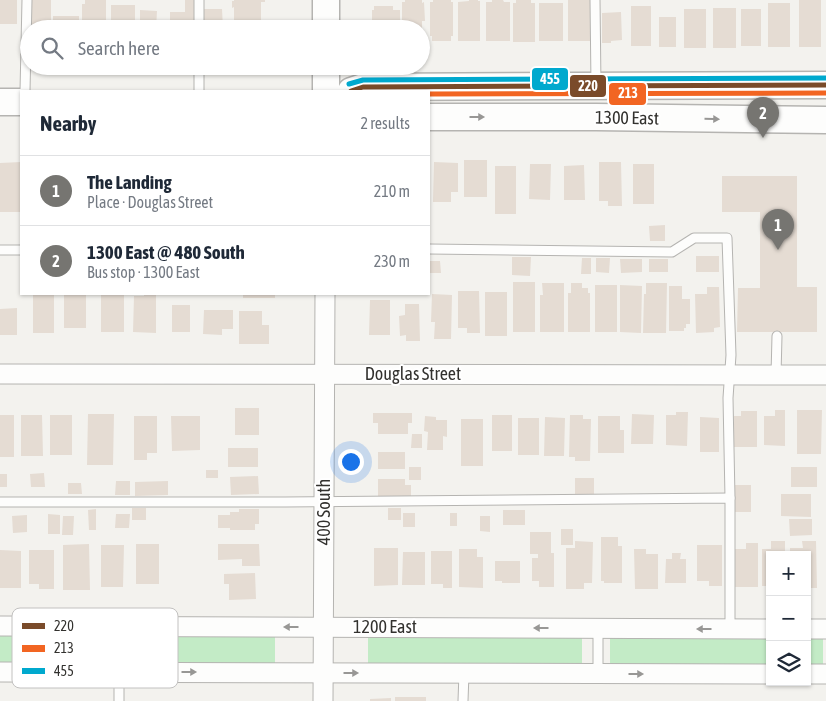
<!DOCTYPE html>
<meta charset="utf-8">
<style>
:root{--surface:#fff;--page:#f6f6f7;--text:#1f2937;--muted:#747a83;--line:#e0e1e3;--accent:#767571}
body{margin:0;font-family:"Asap Condensed",sans-serif;background:var(--page);color:var(--text)}
.controls{position:absolute;right:15px;bottom:15px;display:grid;overflow:hidden;border-radius:0px;box-shadow:0 1px 4px #0004}
.controls button{width:45px;height:45px;display:grid;place-items:center;padding:0;border:0;border-bottom:1px solid var(--line);background:var(--surface);color:var(--text);font:25px sans-serif}
.you{position:absolute;left:350px;top:461px;width:18px;height:18px;margin:-12px;border:4px solid #fff;border-radius:50%;background:#1a73e8;box-shadow:0 0 0 8px #1a73e833}
.badge{display:grid;place-items:center;width:32px;height:32px;border-radius:50%;background:var(--accent);color:#fff;font-size:16px;font-weight:700}
.pin{position:absolute;translate:-50% -41px;filter:drop-shadow(0 1px 2px #0008)}
.pin::after{content:'';position:absolute;top:26px;width:18px;height:15px;background:inherit;clip-path:polygon(0 0,100% 0,50% 100%)}
.list{margin:0;padding:0;list-style:none}
h2{display:flex;justify-content:space-between;align-items:center;height:65px;margin:0;padding:0 20px;font-size:21px}
h2 small{font-size:16px;font-weight:400;color:var(--muted)}
.list li{display:grid;grid-template-columns:32px 1fr auto;gap:15px;align-items:center;box-sizing:border-box;height:70px;padding:0 20px;border-top:1px solid var(--line)}
.list b{display:block;font-size:19px;white-space:nowrap}
.list p{margin:0;font-size:16px;white-space:nowrap;color:var(--muted)}
.list em{font-size:16px;font-style:normal;color:var(--muted)}
.icon{flex:none;width:28px;height:28px;fill:none;stroke:currentColor;stroke-width:2;stroke-linecap:round;stroke-linejoin:round}
.map{position:relative;flex:none;width:826px;height:701px;overflow:hidden}
.search{position:absolute;background:var(--surface);box-shadow:0 1px 4px #0004;left:20px;top:20px;width:410px;height:55px;display:flex;align-items:center;gap:12px;box-sizing:border-box;padding:0 18px;border-radius:28px;color:var(--muted);font-size:19px}
.panel{position:absolute;background:var(--surface);box-shadow:0 1px 4px #0004;left:20px;top:90px;width:410px;height:205px;border-radius:0px}
.map>svg:first-child{display:block}
.green{fill:#c3ebc6}
.building{fill:#e5dcd3}
.lines{fill:none;stroke-linecap:round;stroke-linejoin:round}
.lane-casing{stroke:#b5b4b1;stroke-width:11}
.street-casing{stroke:#b5b4b1;stroke-width:21}
.secondary-casing{stroke:#b5b4b1;stroke-width:29}
.lane{stroke:#fdfdfc;stroke-width:9}
.street{stroke:#fdfdfc;stroke-width:19}
.secondary{stroke:#fdfdfc;stroke-width:26}
.bus-1-casing{stroke:#fff;stroke-width:9}
.bus-2-casing{stroke:#fff;stroke-width:9}
.bus-3-casing{stroke:#fff;stroke-width:9}
.bus-1{stroke:#7a4b2a;stroke-width:5}
.bus-2{stroke:#f26522;stroke-width:5}
.bus-3{stroke:#00a9ce;stroke-width:5}
.oneway{fill:#989795}
.labels{text-anchor:middle;stroke-width:4;stroke-linejoin:round;paint-order:stroke}
.street-label{font-size:18px;fill:#32312e;stroke:#fff}
.key{fill:#fff;stroke:#c2c1c0;stroke-width:1}
.key-label{font-size:14px;fill:#32312e}
.line-badge{stroke:#fff;stroke-width:2}
.badge-label{font-size:14px;text-anchor:middle;font-weight:bold;fill:#fff}
</style>
<div class="map">
<svg width="826" height="701" viewBox="0 0 826 701">
<rect width="100%" height="100%" fill="#f3f2ee"/>
<g class="green">
<path d="M368 634 582 635V665L368 664Z"/>
<path d="M0 635 275 636V663H0Z"/>
<rect x="610" y="635" width="160" height="29"/>
<rect x="807" y="635" width="16" height="29"/>
</g>
<g class="building">
<rect x="0" y="0" width="17" height="24"/>
<path d="M30 0H51V24L30 25Z"/>
<path d="M85 0H106V29H82V4H85Z"/>
<path d="M185 0H195V29H170V12H185Z"/>
<path d="M234 0H265V2H261V24L234 25V7L232 8V1H234Z"/>
<path d="M405 0H422V3L424 2 425 21H422V29H402V2H405Z"/>
<path d="M433 0H451V2H453V36H451V41H432V36H430V2H433Z"/>
<path d="M469 0H478V1H480V41H458V2L469 1Z"/>
<path d="M492 0H503L504 2H510V41H486V2H492Z"/>
<path d="M516 0H531V3H535V42H513V3H516Z"/>
<path d="M568 0H592L593 41H568Z"/>
<rect x="799" y="0" width="22" height="47"/>
<rect x="539" y="3" width="24" height="38"/>
<rect x="768" y="3" width="22" height="44"/>
<rect x="111" y="5" width="24" height="24"/>
<path d="M374 6H393V10H400V29H372V10H374Z"/>
<rect x="631" y="6" width="20" height="40"/>
<rect x="713" y="8" width="23" height="40"/>
<path d="M202 9H222L223 29H202Z"/>
<rect x="684" y="9" width="22" height="39"/>
<rect x="741" y="9" width="20" height="37"/>
<path d="M140 10 157 11 156 29H140Z"/>
<path d="M621 12 622 40 611 41V43H602V13Z"/>
<rect x="53" y="16" width="26" height="13"/>
<rect x="659" y="17" width="17" height="30"/>
<rect x="464" y="160" width="23" height="37"/>
<path d="M21 162V212H0V163Z"/>
<path d="M434 162 458 163V192H451V202H433Z"/>
<path d="M599 162H621L622 206H608V201H599Z"/>
<path d="M530 164H551L550 200 529 199Z"/>
<rect x="633" y="164" width="21" height="40"/>
<path d="M584 165 585 200H564V166Z"/>
<rect x="495" y="166" width="21" height="48"/>
<path d="M722 176H797V287H817V332H737L738 288H760V212H722Z"/>
<path d="M665 225V241H650L649 226Z"/>
<rect x="696" y="256" width="23" height="16"/>
<path d="M512 257H531L530 276 512 275Z"/>
<path d="M582 258H591V274H581Z"/>
<path d="M596 258H610L609 273 596 272Z"/>
<path d="M620 259H642V272L621 273Z"/>
<rect x="649" y="259" width="19" height="13"/>
<path d="M429 261H440L441 273H429Z"/>
<rect x="513" y="282" width="22" height="50"/>
<path d="M542 283H564V332H540V295H543Z"/>
<path d="M571 283H582V288H588V293H590V332H568V293H571Z"/>
<path d="M646 283H667L666 333H643L644 294H646Z"/>
<rect x="595" y="285" width="22" height="47"/>
<path d="M620 285 642 286 641 333 620 332Z"/>
<path d="M669 286H682V299H690V324H686V328H684V331H669Z"/>
<path d="M707 287H719L720 327 714 328V332L696 333 695 294H707Z"/>
<path d="M458 291H479L480 333H467V328H458Z"/>
<rect x="485" y="292" width="22" height="44"/>
<rect x="33" y="294" width="21" height="39"/>
<rect x="64" y="294" width="22" height="34"/>
<rect x="101" y="294" width="23" height="38"/>
<path d="M144 294H156V333L133 332 134 296H144Z"/>
<rect x="243" y="294" width="32" height="4"/>
<path d="M432 294 452 295 451 339H434L435 322H431Z"/>
<path d="M370 300H390V335H369Z"/>
<path d="M405 304H419L420 341H406V335L400 336 399 316 405 315Z"/>
<rect x="172" y="305" width="18" height="27"/>
<path d="M17 308V335H0V309Z"/>
<path d="M204 310H233V329H222V335L203 334Z"/>
<path d="M239 311H262V325H269V344H239Z"/>
<rect x="235" y="408" width="24" height="27"/>
<path d="M775 410H785V446L764 445V416H775Z"/>
<path d="M797 410H822L821 454H797Z"/>
<path d="M741 411H757V447H734V416H741Z"/>
<path d="M676 412H688L687 446 666 445V415H676Z"/>
<path d="M373 413H412V423H408V434H378V423H373Z"/>
<path d="M88 414H114L113 465H87Z"/>
<path d="M632 414 654 415 653 444H631Z"/>
<rect x="0" y="415" width="14" height="42"/>
<path d="M21 415H42L43 456H21Z"/>
<rect x="50" y="415" width="22" height="40"/>
<rect x="492" y="415" width="20" height="36"/>
<path d="M570 415H583V419H591L590 461H575V457H569Z"/>
<path d="M134 416H157V453H147V460H134Z"/>
<path d="M171 416H200V450L172 451Z"/>
<path d="M425 416 436 417V420H447V437L443 436V450H427L428 432 424 431Z"/>
<path d="M598 416H620V430H624V453H598Z"/>
<path d="M545 417 565 418 564 456H544Z"/>
<path d="M700 417 719 418V452H700Z"/>
<rect x="518" y="418" width="21" height="37"/>
<rect x="461" y="419" width="22" height="47"/>
<path d="M412 434H422V448H411Z"/>
<rect x="228" y="448" width="30" height="19"/>
<rect x="378" y="452" width="27" height="17"/>
<rect x="409" y="467" width="12" height="13"/>
<rect x="791" y="467" width="26" height="20"/>
<rect x="206" y="470" width="12" height="8"/>
<path d="M44 473 45 487H31L30 474Z"/>
<rect x="0" y="474" width="7" height="13"/>
<path d="M258 476 259 494 231 495 230 477Z"/>
<path d="M575 478H594V496L575 495Z"/>
<path d="M378 479H405V485H411V496H378Z"/>
<path d="M116 481H130V495H115Z"/>
<path d="M168 481V495L135 496V482Z"/>
<path d="M68 483H81L82 494H68Z"/>
<rect x="733" y="485" width="18" height="27"/>
<path d="M781 494H811V517L781 516Z"/>
<rect x="132" y="508" width="14" height="12"/>
<rect x="388" y="508" width="13" height="12"/>
<path d="M96 509V530H89L88 510Z"/>
<path d="M239 509H259V524H255V530H230V528H218V515H230V512H239Z"/>
<rect x="503" y="510" width="22" height="15"/>
<rect x="403" y="513" width="12" height="14"/>
<rect x="450" y="513" width="7" height="13"/>
<path d="M48 514 60 515V534H48Z"/>
<path d="M116 514H130L129 528H115Z"/>
<path d="M27 515V532L13 533 12 516Z"/>
<path d="M63 516H74L73 535H62Z"/>
<path d="M480 516H490V532L480 531Z"/>
<path d="M789 519H812V535L790 536Z"/>
<rect x="561" y="529" width="12" height="16"/>
<path d="M530 532H551V553H554V587H539V581H532V558H538V554H530Z"/>
<path d="M601 537H618V546H622V583H604V581H601Z"/>
<path d="M575 541 593 542 592 583H584V589H566V548H575Z"/>
<path d="M771 541H785V555H770V586H762V549H771Z"/>
<path d="M802 541H816L817 588H807V555H790V548H803Z"/>
<path d="M746 543H758V587H734V549H746Z"/>
<path d="M89 544 90 590H63V545Z"/>
<rect x="136" y="544" width="23" height="40"/>
<path d="M218 544H259L260 566H242V559L218 560Z"/>
<path d="M101 545H124L123 587H101Z"/>
<path d="M697 545H722V586H709V581H697Z"/>
<path d="M374 548H398V585L374 586Z"/>
<path d="M459 549H477V557H483V588L459 587Z"/>
<path d="M634 549H646V554H658V589H635Z"/>
<path d="M0 550 21 551V588H0Z"/>
<path d="M29 550H54V589H39V584H29Z"/>
<path d="M431 551H452V588H443V584H431Z"/>
<path d="M403 552H425V585H402Z"/>
<path d="M672 553H681L680 559H686V583H665L666 559H672Z"/>
<path d="M495 561H520V583H502V581H495Z"/>
<path d="M255 573 256 599 229 600V584H224V574Z"/>
<rect x="395" y="697" width="31" height="4"/>
<path d="M391 698V701H370V699Z"/>
</g>
<g class="lines">
<g class="lane-casing">
<g id="lane">
<path d="M595 0 596 85"/>
<path d="M199 29V0"/>
<path d="M199 66V91"/>
<path d="M25 91 27 0"/>
<path d="M429 249 672 252 694 238H727L731 355 728 398 730 498"/>
<path d="M0 250H21"/>
<path d="M776 375 777 336"/>
<path d="M0 502H285L730 498V629"/>
<path d="M119 672V701"/>
<path d="M598 673V628"/>
<path d="M463 701 464 673"/>
</g>
</g>
<g class="street-casing">
<g id="street">
<path d="M0 374 826 375"/>
<path d="M0 626 770 629"/>
<path d="M807 629H826"/>
<path d="M0 672 770 674"/>
<path d="M807 674H826"/>
<path d="M323 701 325 294"/>
</g>
</g>
<g class="secondary-casing">
<g id="secondary">
<path d="M326 0V29"/>
<path d="M326 66V91"/>
<path d="M351 91 363 87 826 85"/>
<path d="M0 102H21"/>
<path d="M429 117H596L826 120"/>
</g>
</g>
<use href="#lane" class="lane"/>
<use href="#street" class="street"/>
<use href="#secondary" class="secondary"/>
<g class="bus-1-casing">
<path id="bus-1" d="M351 91 363 87 826 85"/>
</g>
<g class="bus-2-casing">
<path id="bus-2" d="M429 94 826 93"/>
</g>
<g class="bus-3-casing">
<path id="bus-3" d="M349 84 363 80 826 78"/>
</g>
<use href="#bus-1" class="bus-1"/>
<use href="#bus-2" class="bus-2"/>
<use href="#bus-3" class="bus-3"/>
</g>
<defs><path id="oneway-solid" d="M-6-.8H1V-3.2L6.5 0L1 3.2V.8H-6Z" transform="scale(1.25)"/></defs>
<g class="oneway">
<use href="#oneway-solid" transform="translate(477 117)"/>
<use href="#oneway-solid" transform="translate(712 119) rotate(1)"/>
<use href="#oneway-solid" transform="translate(291 627) rotate(-180)"/>
<use href="#oneway-solid" transform="translate(541 628) rotate(-180)"/>
<use href="#oneway-solid" transform="translate(704 629) rotate(-180)"/>
<use href="#oneway-solid" transform="translate(189 672)"/>
<use href="#oneway-solid" transform="translate(351 673)"/>
<use href="#oneway-solid" transform="translate(636 674)"/>
</g>
<g class="labels">
<g class="street-label">
<text transform="translate(627 118) rotate(1)" y="6">1300 East</text>
<text x="413" y="380">Douglas Street</text>
<text transform="translate(324 512) rotate(-90)" y="6">400 South</text>
<text x="385" y="633">1200 East</text>
</g>
</g>
<rect x="12" y="608" width="166" height="80" rx="8" class="key"/>
<rect x="22" y="623" width="23" height="6" fill="#7a4b2a"/>
<rect x="22" y="645" width="23" height="7" fill="#f26522"/>
<rect x="22" y="668" width="23" height="6" fill="#00a9ce"/>
<g class="key-label">
<text x="54" y="631">220</text>
<text x="54" y="653">213</text>
<text x="54" y="676">455</text>
</g>
<g class="line-badge">
<rect x="531" y="67" width="38" height="24" rx="5" fill="#00a9ce"/>
<rect x="569" y="74" width="38" height="24" rx="5" fill="#7a4b2a"/>
<rect x="608" y="82" width="39" height="24" rx="5" fill="#f26522"/>
</g>
<g class="badge-label">
<text x="550" y="84">455</text>
<text x="588" y="91">220</text>
<text x="628" y="98">213</text>
</g>
</svg>
<div class="controls">
<button>+</button>
<button>−</button>
<button><svg class="icon" aria-label="layers" viewBox="0 0 24 24"><path d="M12 4l9 5-9 5-9-5zM3 14l9 5 9-5"/></svg></button>
</div>
<div class="you"></div>
<div class="pin badge" style="left:778px;top:250px">1</div>
<div class="pin badge" style="left:763px;top:138px">2</div>
<div class="search"><svg class="icon" aria-label="search" viewBox="0 0 24 24"><circle cx="10" cy="10" r="6"/><path d="M15 15l6 6"/></svg>Search here</div>
<section class="panel">
<h2>Nearby<small>2 results</small></h2>
<ul class="list">
<li><span class="badge">1</span><div><b>The Landing</b><p>Place · Douglas Street</p></div><em>210 m</em></li>
<li><span class="badge">2</span><div><b>1300 East @ 480 South</b><p>Bus stop · 1300 East</p></div><em>230 m</em></li>
</ul>
</section>
</div>
